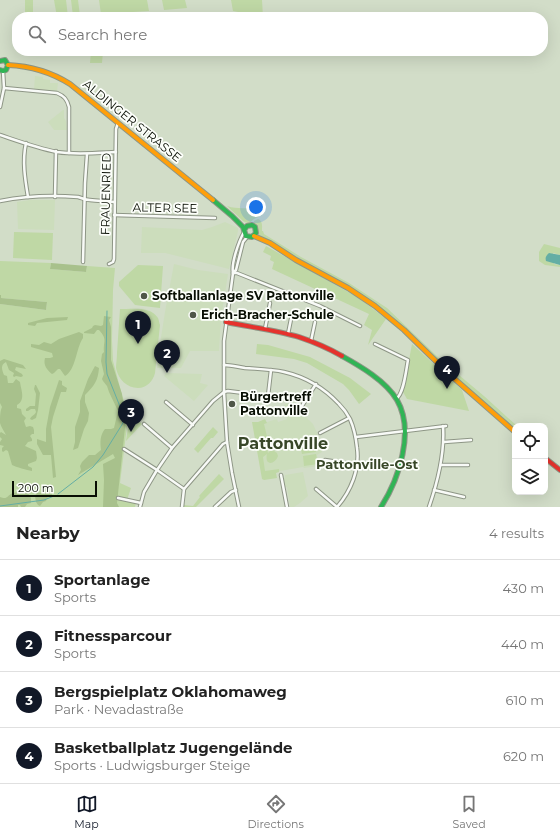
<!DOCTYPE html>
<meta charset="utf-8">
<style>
:root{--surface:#fff;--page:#f2f2f2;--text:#222;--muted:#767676;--line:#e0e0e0;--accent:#111827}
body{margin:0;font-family:Montserrat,sans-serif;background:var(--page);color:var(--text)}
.controls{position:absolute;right:12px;bottom:12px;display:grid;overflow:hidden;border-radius:8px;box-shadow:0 4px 16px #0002}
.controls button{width:36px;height:36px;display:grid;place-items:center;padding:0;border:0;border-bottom:1px solid var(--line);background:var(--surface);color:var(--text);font:20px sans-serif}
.scale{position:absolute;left:12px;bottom:10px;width:85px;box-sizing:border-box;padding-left:4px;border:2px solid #080e03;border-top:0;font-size:11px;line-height:14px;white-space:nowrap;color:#080e03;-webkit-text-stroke:3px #fdfffb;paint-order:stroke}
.you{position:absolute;left:256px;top:207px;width:14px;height:14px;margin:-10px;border:3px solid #fff;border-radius:50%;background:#1a73e8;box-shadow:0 0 0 6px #1a73e833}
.badge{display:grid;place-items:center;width:26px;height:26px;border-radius:50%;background:var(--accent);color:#fff;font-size:13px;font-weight:700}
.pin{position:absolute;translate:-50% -33px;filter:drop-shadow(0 1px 2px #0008)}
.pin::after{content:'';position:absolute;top:21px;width:14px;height:12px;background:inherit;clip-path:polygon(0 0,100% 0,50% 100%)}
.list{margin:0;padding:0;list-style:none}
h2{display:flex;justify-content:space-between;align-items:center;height:52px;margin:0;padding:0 16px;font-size:17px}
h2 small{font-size:13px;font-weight:400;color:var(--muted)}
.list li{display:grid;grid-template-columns:26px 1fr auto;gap:12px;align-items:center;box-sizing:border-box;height:56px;padding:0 16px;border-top:1px solid var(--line)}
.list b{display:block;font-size:15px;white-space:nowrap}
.list p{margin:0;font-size:13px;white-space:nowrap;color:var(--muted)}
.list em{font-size:13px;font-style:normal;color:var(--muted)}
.icon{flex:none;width:22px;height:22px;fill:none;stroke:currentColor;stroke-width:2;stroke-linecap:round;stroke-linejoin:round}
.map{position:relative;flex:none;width:560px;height:507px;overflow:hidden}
.search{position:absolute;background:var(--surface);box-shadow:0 4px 16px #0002;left:12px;right:12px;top:12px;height:44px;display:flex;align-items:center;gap:10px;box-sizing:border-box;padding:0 14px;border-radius:16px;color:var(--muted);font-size:15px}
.sheet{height:276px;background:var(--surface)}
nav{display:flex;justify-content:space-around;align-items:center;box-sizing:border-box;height:56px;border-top:1px solid var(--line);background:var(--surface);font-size:11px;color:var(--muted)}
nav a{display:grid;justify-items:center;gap:2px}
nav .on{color:var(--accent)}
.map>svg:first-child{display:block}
.built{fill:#ccddbc}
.green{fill:#bfd8a5}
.forest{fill:#a8c18c}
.water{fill:#64aea4}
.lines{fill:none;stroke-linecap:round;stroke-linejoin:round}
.stream{stroke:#64aea4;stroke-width:1}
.street-casing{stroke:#8e9686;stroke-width:4.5}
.fast-casing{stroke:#8e9686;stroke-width:6}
.slow-casing{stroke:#8e9686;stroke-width:6}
.jam-casing{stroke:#8e9686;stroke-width:6}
.street{stroke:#f8faf7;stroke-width:2.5}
.fast{stroke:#30b455;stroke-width:4}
.slow{stroke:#ff9f0a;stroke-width:4}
.jam{stroke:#e5322d;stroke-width:4}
.poi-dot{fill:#4f5648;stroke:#fdfffb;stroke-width:1.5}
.labels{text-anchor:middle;stroke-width:3.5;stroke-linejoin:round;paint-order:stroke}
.street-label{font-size:12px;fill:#080e03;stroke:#fdfffb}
.poi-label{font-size:12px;font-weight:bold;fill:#080e03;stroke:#fdfffb;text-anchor:start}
.neighbourhood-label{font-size:13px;font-weight:bold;fill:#384728;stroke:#fdfffb}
.district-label{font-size:16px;font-weight:bold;fill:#384728;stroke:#fdfffb}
</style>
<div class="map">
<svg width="560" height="507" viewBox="0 0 560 507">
<rect width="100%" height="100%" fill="#d2ddc8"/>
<g class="built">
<path d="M35 76 43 77V79L50 80V83H58L57 91 34 90Z"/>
<path d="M63 110H64V118L66 121 67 130H54L48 122Z"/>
<path d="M30 200H55L54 230 18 229 17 202Z"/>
<path d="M225 222 238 228V231L229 269 165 253H141L142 227 202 230 212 227Z"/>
<path d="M174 264 198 270 228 274 221 318 219 351H190L181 368H157L160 344 165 312Z"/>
<path d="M166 373 202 374 200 383 208 385 194 401 164 376Z"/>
<path d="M288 403 300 411 313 424 322 444V452L317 455 319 465 318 466 304 468 303 467 263 474 254 427 267 422 277 419 278 422 287 419 286 415 288 414 284 405Z"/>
<path d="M303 472 308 496 300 503 294 507H290L287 487H284L283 478H285V475Z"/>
</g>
<g class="green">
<rect x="25" y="0" width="8" height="17"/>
<path d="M54 0H66L68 17H57Z"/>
<path d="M71 0H78L80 16H73Z"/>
<path d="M99 0H147L149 11 101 14Z"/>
<path d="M162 0H185L187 8 164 10Z"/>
<path d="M231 0H262L263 17 233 11Z"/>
<path d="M91 51 103 52 102 63H90Z"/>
<path d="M227 206C241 211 249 204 262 215L254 219 249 223H247L243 221Z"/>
<path d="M258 219C263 221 262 226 262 231H263L264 234 277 242 301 257 349 283 387 308 441 360 484 396 517 426H515V431L476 396 403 328 350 287 285 251 259 235 257 227 254 223V221Z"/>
<path d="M14 232 53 233 52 260 13 258Z"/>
<path d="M544 244 560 248V255L553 253 554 264 560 265V267L545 265 539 261V252Z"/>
<path d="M266 246 359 298 386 319 368 345 372 330 364 325 369 314 272 269 274 262 270 260 271 256 263 252Z"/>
<path d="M0 261 51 263 50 269 86 272 87 266 115 268 113 290 112 340 113 361 122 395 126 407 129 410 120 483 131 488 127 500 136 502 135 507H0V304L46 310 47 302 1 298V295H0Z"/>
<path d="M138 265 163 266 160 308 135 305 119 286V282Z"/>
<path d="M120 309C132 309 151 306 158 318 159 320 159 323 160 325L155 373C153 381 147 388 138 388 127 388 118 379 116 368 116 364 117 358 117 353 118 338 119 323 120 309Z"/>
<path d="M257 344 268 345 310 357 350 378 371 394 359 404 349 390 343 384 307 363 294 359 256 354Z"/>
<path d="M412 344 462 390 469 411 407 399 403 392Z"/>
<path d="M130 413 142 424 126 441Z"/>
<path d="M265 419 267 423 264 424 267 436 269 435 270 437 258 440 259 447 266 446 268 453 270 451H274L277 453 278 456C275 465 264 466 267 454L263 457 265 471 279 469V472L276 473 277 478 264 480 262 479 252 422H258Z"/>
<path d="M213 427 218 432 213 438H211L198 453 194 449Z"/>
<path d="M314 442 316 452 302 454 300 445Z"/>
<path d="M316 454 318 464 304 466 303 456Z"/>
<path d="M219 474 224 479 196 507H184V505L193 506 200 497 199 496Z"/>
</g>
<g class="forest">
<path d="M51 263 87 266 86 272 50 269Z"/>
<path d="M0 295H1V298L47 302 46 310 0 304Z"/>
<path d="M104 316 111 317 109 320 111 327V360L122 394 123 401 127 409 117 503 119 507H103L104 480 103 464 115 458 113 454 78 475 81 470 80 466 82 462 89 455H95L101 450C100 442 100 435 105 429H111L114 428 118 411 109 392 107 386 103 381 102 379 104 374 101 361 102 354 104 352C103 341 108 340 99 330H97L94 334 84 333V332L92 328 93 326 95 325 101 326 103 325Z"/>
<path d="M68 317 67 320 37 323 35 326 28 325V323L47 318Z"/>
<path d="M79 332 83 334V338C76 348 76 370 65 376L60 369H58L54 373 52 374C47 370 43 365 45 358H50L53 357 52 353 31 347V344L39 345 44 342 51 344 59 339Z"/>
<path d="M4 359 23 365 26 369 16 367 15 370 22 374 23 376 21 377 16 376 14 377 13 376 14 373 9 370 6 362C0 365 2 370 4 375L7 376 8 383H13L16 379 20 382C21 390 26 400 17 405V408L21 409 22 414 26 418 24 421 26 427 30 426 33 427 34 430V434H32L30 436 32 439V441L28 442 25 446 36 451 37 458 36 461 28 464V466L32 468V471C27 470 16 467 12 465L8 451 6 450 3 452 2 451V448L4 446 0 445V442L2 439 0 437V433L1 432 6 435C4 431 1 427 0 423 0 418 0 411 2 407L0 403V361Z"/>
<path d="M95 366 99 368C98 381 94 386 85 395V402L89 413 88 421 84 429 78 448 73 450 75 442V427L80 412V401L88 379Z"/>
<path d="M59 380 62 381V385L67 388 66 392H61L53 417 51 427 56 477 53 478 51 455H43L37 444V439L46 442V429L50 407Z"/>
<path d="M35 385H36L40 393 38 410 36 418 32 420 30 419C31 416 35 415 36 412L35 409H31L28 411H26V409L30 406H35L36 394 34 389Z"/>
<path d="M27 491 29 495 31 498V503L27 504 25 507H21L20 505H18V507H0V497C8 500 6 496 13 493 17 492 22 492 27 491Z"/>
<path d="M37 493H52V495L47 498 46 501 43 502 40 506 38 505 36 502 35 496Z"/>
</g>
<path class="water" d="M549 253 560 255V265L546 261C545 257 546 256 549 253Z"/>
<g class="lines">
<g class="stream">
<path d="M58 494 93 467 103 455 123 423 121 409 107 374 106 362 107 311"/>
<path d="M0 506 44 500 54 496"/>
</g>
<g class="street-casing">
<g id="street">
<path d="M4 88 57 93C64 96 67 99 69 107V153"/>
<path d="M0 107 4 88 3 71"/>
<path d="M0 135C18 141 37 148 57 152 76 155 96 153 116 152"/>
<path d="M26 143C22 161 25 179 28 197"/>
<path d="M55 197 56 151"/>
<path d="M0 201C25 196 52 195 78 197 82 198 85 200 90 200 98 201 106 201 114 202"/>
<path d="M114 215 215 218"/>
<path d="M83 262 85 183 87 154"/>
<path d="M109 264 113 262 114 259 116 129 118 123"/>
<path d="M233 273H237L320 306 360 326"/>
<path d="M233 273 236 270 243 242 247 237"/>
<path d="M265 329 270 303"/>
<path d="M288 334 292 314"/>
<path d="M311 341 315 322"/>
<path d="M375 344 408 360C406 370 404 394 396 399"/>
<path d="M224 365C231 365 238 367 245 368 258 369 271 369 284 372 306 377 324 388 339 404 343 408 347 413 350 419 354 428 356 438 357 448 360 469 351 491 337 507"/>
<path d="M166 402 193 425"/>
<path d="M300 409 316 384"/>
<path d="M144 424 172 448"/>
<path d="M320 433 349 418"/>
<path d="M356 437 446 426"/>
<path d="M444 442 471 440"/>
<path d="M124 449 157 470 144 492 140 507"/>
<path d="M325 460 357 465"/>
<path d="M441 465H468"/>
<path d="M281 475 287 507"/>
<path d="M184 489 157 470 172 448 213 401 224 392 228 391 268 396 271 370"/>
<path d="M316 489 337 507"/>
<path d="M434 490 464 497"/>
<path d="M118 498 141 503"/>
<path d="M182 507 184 489 223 444 227 442"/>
<path d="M215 507 231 492 236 490"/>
<path d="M239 507 232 473 227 442 226 426 224 392V341L233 273C231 263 239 241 244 232"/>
<path d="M429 507C438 481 445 454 443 426"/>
</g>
</g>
<g class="fast-casing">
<g id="fast">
<path d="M0 61 5 60 8 65 6 70 3 71 0 70"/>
<path d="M213 200 232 216 243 227 246 236 252 237 256 233 255 227 252 225 247 226 244 230"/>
<path d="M342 356C360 366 386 381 397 400 415 431 399 479 381 507"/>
</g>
</g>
<g class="slow-casing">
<g id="slow">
<path d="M8 65C31 66 51 72 70 84L213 200"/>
<path d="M254 236 270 243 296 260 348 288 375 306 404 330 449 374 515 432"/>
</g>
</g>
<g class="jam-casing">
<g id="jam">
<path d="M226 322C250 327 276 330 299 337 314 342 328 348 342 356"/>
<path d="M545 458 560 470"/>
</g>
</g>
<use href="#street" class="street"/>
<use href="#fast" class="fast"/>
<use href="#slow" class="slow"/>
<use href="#jam" class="jam"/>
</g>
<g class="poi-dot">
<circle cx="144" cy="296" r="4"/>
<circle cx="193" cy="315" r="4"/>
<circle cx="232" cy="404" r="4"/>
</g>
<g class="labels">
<g class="street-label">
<text transform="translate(132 121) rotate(39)" y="4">ALDINGER STRASSE</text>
<text transform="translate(106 194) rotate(-89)" y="4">FRAUENRIED</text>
<text transform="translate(165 208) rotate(1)" y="4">ALTER SEE</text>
</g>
<g class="poi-label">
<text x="152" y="300">Softballanlage SV Pattonville</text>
<text x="201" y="319">Erich-Bracher-Schule</text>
<text x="240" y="401">Bürgertreff<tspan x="240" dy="14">Pattonville</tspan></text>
</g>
<g class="neighbourhood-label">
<text x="367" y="469">Pattonville-Ost</text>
</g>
<g class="district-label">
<text x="283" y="449">Pattonville</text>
</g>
</g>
</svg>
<div class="controls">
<button><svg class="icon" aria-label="locate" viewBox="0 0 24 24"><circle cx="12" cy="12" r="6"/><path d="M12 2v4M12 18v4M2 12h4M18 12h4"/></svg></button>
<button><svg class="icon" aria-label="layers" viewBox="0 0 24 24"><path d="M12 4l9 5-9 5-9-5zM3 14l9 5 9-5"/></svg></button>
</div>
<div class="scale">200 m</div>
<div class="you"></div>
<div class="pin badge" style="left:138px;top:344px">1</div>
<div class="pin badge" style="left:167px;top:373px">2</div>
<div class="pin badge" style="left:131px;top:432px">3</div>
<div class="pin badge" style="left:447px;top:389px">4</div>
<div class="search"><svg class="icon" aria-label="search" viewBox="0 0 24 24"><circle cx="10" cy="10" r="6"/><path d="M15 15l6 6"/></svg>Search here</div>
</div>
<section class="sheet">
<h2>Nearby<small>4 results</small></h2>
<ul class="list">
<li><span class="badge">1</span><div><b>Sportanlage</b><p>Sports</p></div><em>430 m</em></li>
<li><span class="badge">2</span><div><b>Fitnessparcour</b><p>Sports</p></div><em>440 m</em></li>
<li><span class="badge">3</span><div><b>Bergspielplatz Oklahomaweg</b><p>Park · Nevadastraße</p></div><em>610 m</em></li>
<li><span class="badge">4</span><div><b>Basketballplatz Jugengelände</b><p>Sports · Ludwigsburger Steige</p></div><em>620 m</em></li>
</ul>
</section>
<nav>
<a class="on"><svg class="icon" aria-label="map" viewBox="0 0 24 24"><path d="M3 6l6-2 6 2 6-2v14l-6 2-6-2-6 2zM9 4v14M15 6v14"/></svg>Map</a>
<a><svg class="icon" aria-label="directions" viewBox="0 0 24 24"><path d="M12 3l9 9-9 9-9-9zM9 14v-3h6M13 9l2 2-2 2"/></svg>Directions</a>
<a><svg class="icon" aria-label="saved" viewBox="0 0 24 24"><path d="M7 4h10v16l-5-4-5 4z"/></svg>Saved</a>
</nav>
